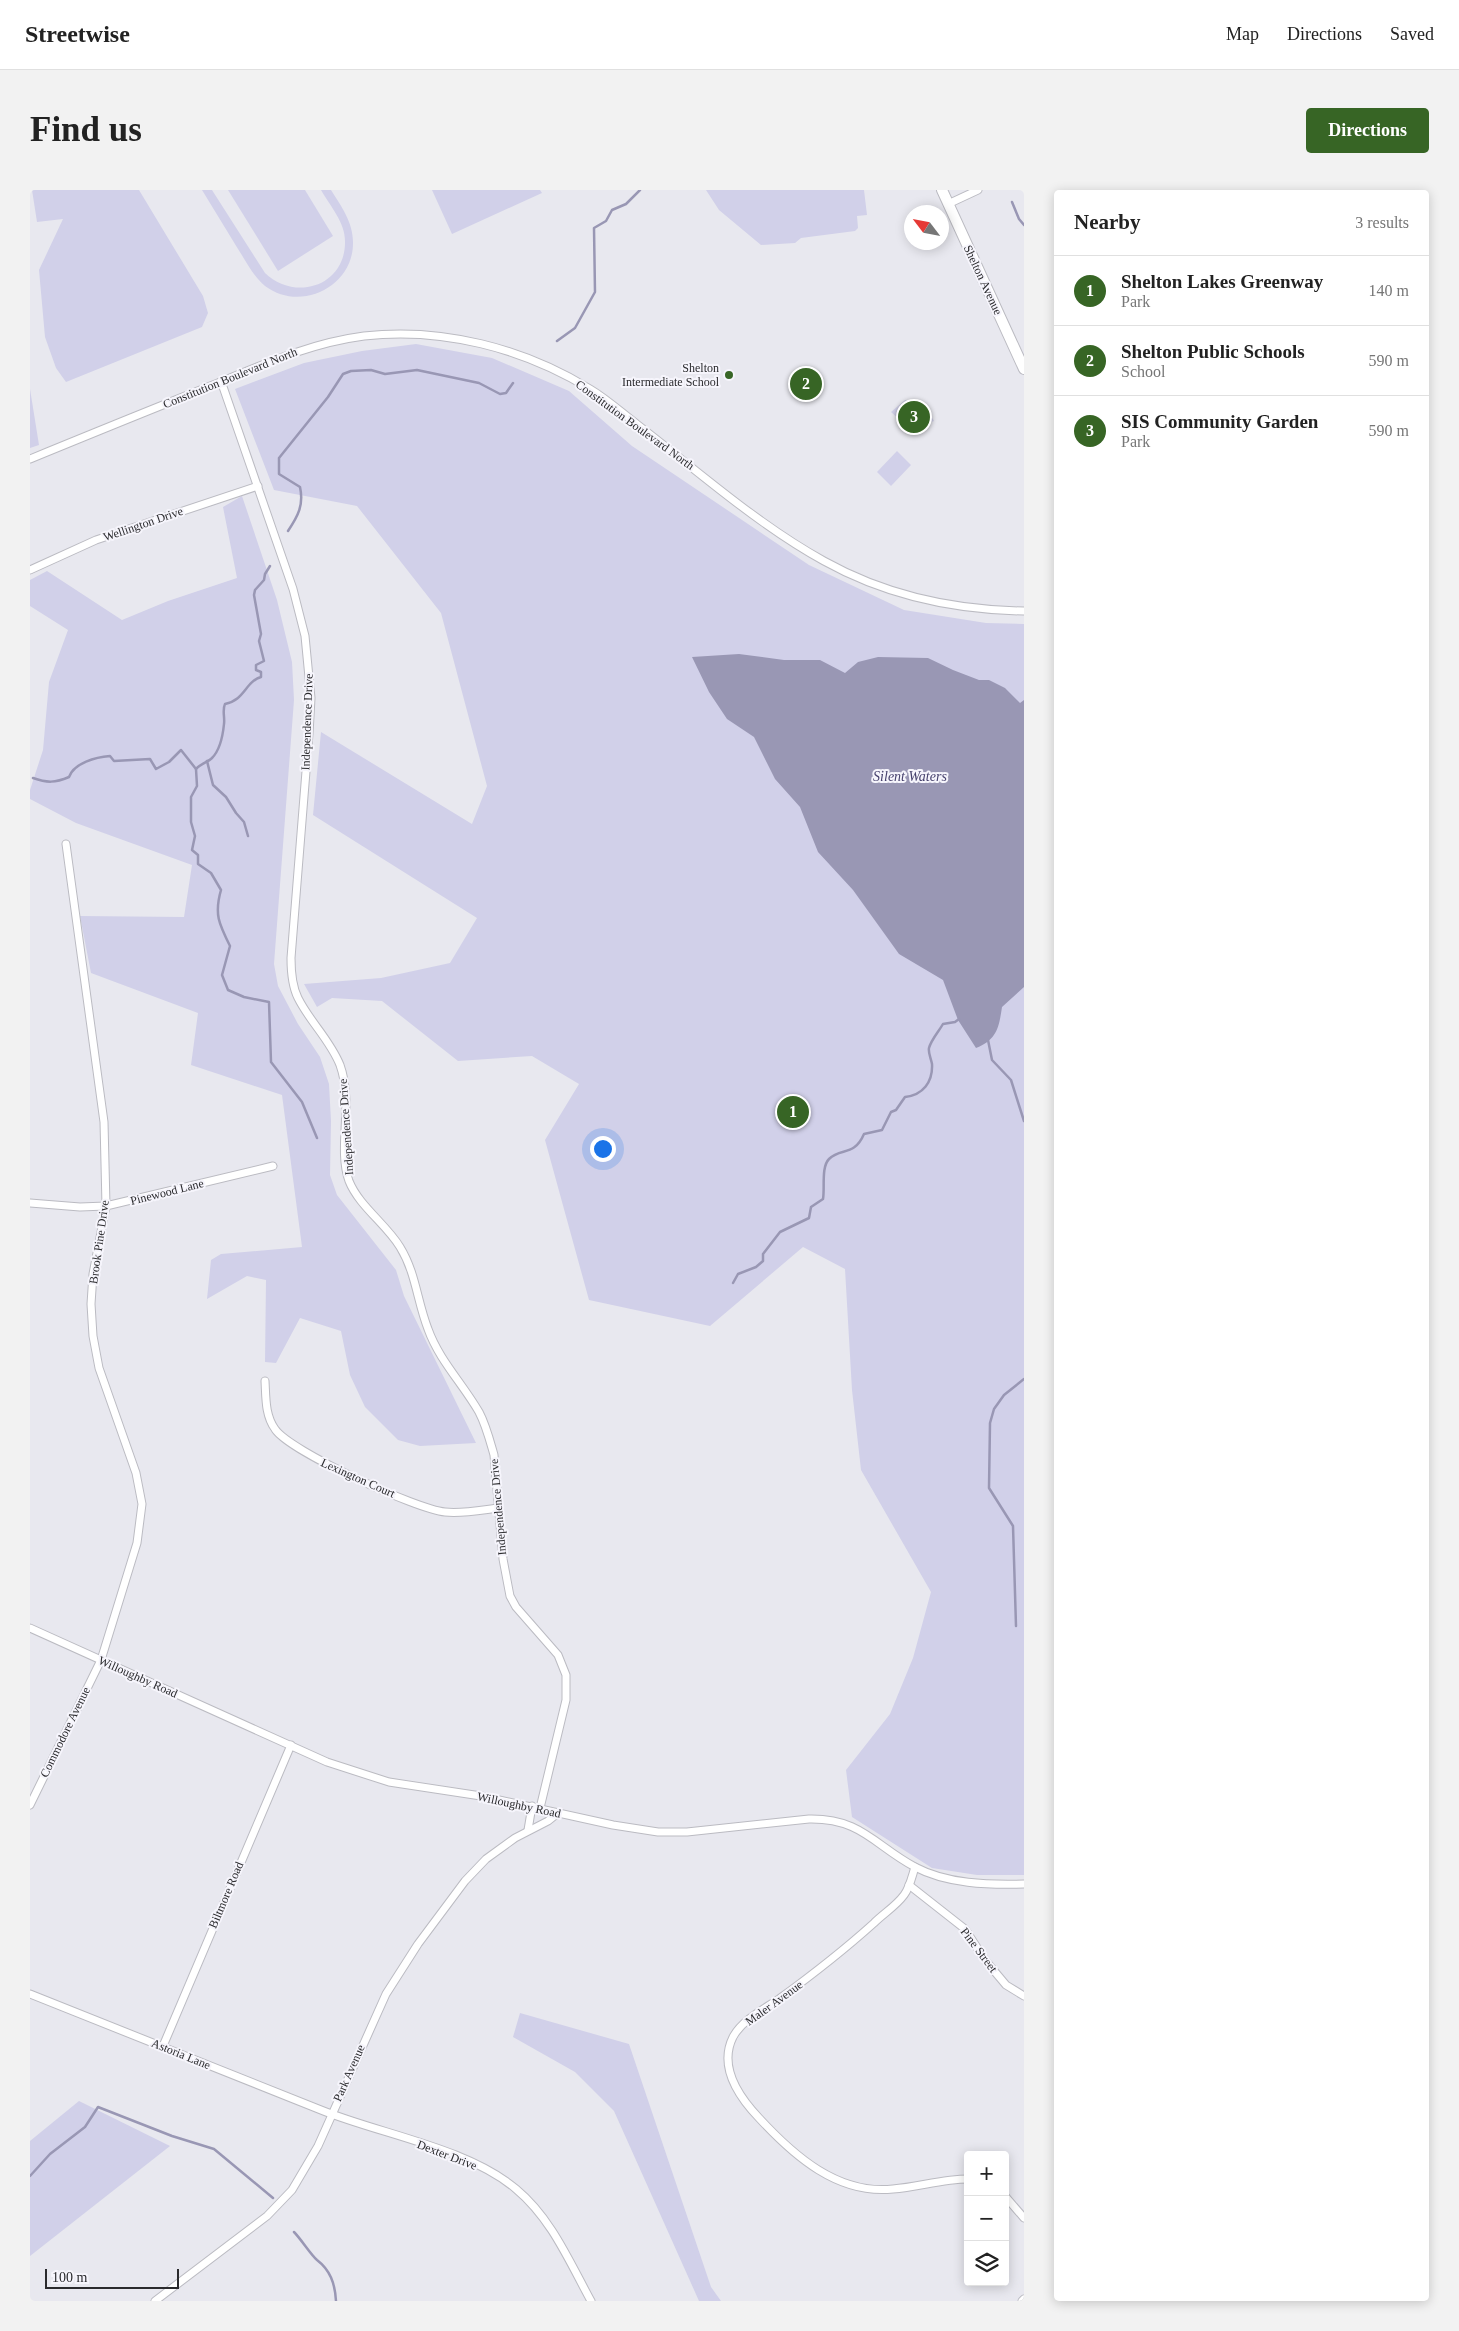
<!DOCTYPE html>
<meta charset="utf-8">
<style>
:root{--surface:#fff;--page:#f2f2f2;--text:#222;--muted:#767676;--line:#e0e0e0;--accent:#376525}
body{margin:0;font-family:Georgia,serif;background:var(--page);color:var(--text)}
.controls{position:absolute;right:15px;bottom:15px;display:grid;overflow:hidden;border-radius:5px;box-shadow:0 2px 12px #0003}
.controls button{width:45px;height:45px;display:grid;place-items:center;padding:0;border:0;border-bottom:1px solid var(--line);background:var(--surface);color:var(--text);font:25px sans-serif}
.compass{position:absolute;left:874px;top:15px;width:45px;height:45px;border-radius:50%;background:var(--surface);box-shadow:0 2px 12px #0003;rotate:302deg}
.scale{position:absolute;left:15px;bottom:12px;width:134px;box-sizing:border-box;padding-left:5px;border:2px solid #2a2a2d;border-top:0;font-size:14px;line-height:18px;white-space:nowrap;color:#2a2a2d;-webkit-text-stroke:4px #f6f5fc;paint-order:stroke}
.you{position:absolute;left:572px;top:958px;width:18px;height:18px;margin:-12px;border:4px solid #fff;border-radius:50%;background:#1a73e8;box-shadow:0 0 0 8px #1a73e833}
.badge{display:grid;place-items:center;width:32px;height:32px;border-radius:50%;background:var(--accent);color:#fff;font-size:16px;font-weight:700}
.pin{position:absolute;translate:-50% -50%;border:2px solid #fff;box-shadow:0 1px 5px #0006}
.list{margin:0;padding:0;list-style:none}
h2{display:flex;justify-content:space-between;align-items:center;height:65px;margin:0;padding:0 20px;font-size:21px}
h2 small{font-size:16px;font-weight:400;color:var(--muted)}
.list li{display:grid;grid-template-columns:32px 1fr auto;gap:15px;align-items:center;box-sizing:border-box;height:70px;padding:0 20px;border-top:1px solid var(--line)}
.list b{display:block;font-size:19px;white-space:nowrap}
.list p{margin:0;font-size:16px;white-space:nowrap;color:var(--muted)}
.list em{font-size:16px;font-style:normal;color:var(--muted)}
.icon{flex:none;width:28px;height:28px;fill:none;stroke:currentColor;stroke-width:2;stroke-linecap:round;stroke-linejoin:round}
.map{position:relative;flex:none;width:994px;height:2111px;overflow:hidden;border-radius:5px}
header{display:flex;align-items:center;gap:30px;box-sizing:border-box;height:70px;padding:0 25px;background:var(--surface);border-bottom:1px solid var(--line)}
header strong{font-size:24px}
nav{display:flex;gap:28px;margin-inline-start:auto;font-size:18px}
.intro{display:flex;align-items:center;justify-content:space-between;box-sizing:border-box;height:120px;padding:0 30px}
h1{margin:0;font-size:35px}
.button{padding:12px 22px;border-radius:5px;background:var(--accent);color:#fff;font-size:18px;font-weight:700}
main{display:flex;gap:30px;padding:0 30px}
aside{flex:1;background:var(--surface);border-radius:5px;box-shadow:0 2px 12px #0003}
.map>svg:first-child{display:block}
.green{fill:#d1d0e9}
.water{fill:#9997b4}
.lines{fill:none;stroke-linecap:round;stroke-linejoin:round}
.stream{stroke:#9997b4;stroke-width:2.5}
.minor-casing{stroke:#bbbbc2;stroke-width:9}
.secondary-casing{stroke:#bbbbc2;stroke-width:12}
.minor{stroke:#fff;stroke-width:7}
.secondary{stroke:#fff;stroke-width:10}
.poi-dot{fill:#376525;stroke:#f6f5fc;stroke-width:2}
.labels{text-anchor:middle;stroke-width:4;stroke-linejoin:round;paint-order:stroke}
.street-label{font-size:12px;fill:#2a2a2d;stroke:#f6f5fc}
.poi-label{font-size:12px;fill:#2a2a2d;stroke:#f6f5fc;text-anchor:end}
.water-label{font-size:14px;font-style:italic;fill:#46416d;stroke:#f6f5fc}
</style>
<header>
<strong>Streetwise</strong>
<nav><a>Map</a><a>Directions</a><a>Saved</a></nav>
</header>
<div class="intro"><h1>Find us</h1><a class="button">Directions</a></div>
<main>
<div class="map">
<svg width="994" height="2111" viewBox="0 0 994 2111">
<rect width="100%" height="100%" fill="#e8e8ef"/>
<g class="green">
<path d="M2 0H109L173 106 178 123 172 137 36 192 26 178 15 147 9 80 33 29 7 32Z"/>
<path d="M172 0H182L235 83C265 112 316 96 315 51 315 32 300 16 291 0H301C311 16 323 32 323 52 324 96 271 123 235 96 223 86 216 71 208 59 196 39 184 20 172 0Z"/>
<path d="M198 0H275L303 46 248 81Z"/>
<path d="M402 0H510L512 3 422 44Z"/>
<path d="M676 0H834L837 25 827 26 828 38 825 41 771 48 765 53 731 55 689 20Z"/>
<path d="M386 154 462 168 539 201 602 256 779 375 874 420 956 433 994 434V1685H947L902 1678 822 1627 816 1580 860 1524 883 1468 901 1402 831 1280 822 1200 815 1079 773 1057 680 1136 559 1110 515 950 549 894 502 866 428 871 352 811 302 808 287 817 274 794 351 788 420 773 447 728 283 625 291 542 442 634 457 596 411 423 327 316 244 300 205 199 274 173 332 161Z"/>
<path d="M0 199 9 255 0 258Z"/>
<path d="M875 210 893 213 904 231 895 234 887 245 861 222Z"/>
<path d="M867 261 881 275 861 296 847 282Z"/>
<path d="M212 306 247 410 262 472 264 510 244 774 248 796 268 834 290 867 299 894 301 931 300 985 307 1005 366 1080 374 1106 446 1253 390 1256 368 1250 335 1217 320 1185 311 1141 270 1128 246 1173 235 1172 236 1090 217 1086 177 1109 181 1070 191 1064 272 1057 252 905 161 875 168 823 61 783 50 726 154 727 162 675 46 633 0 609V600L13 560 19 492 38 440 0 416V390L17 381 92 430 138 411 207 388 193 317Z"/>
<path d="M490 1823 599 1854 681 2097 691 2111H669L584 1921 545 1882 483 1847Z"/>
<path d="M49 1911 140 1956 0 2066V1951Z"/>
</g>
<path class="water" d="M709 464 754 470H790L815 483 828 472 848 467 898 468 923 480 949 490H959L975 498 990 513 994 510V797L972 817C969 837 967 850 946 858L928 830 913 790 869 764 823 700 788 662 770 617 745 589 724 547 697 529 679 502 662 467Z"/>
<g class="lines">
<g class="stream">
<path d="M982 12 989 29 994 35"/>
<path d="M527 151 545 138 565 102 564 38 576 31 582 20 596 14 610 0"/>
<path d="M258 341C268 326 274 315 270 297L249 284V268L298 207 313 184 321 181 341 180 355 184 387 180 449 193 470 204 476 203 483 193"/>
<path d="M240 376 235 384 234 390 225 400 224 405 231 444 229 451 234 471 226 475V480L231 482V487C215 492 215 510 195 514 192 520 195 527 194 534 193 544 190 560 182 568 178 572 170 574 166 579L167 596 161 607V632L165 646 162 660 168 665V674L181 683 191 700C184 724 189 734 200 756L192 785 198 800 214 807 239 812 241 872 272 912 287 948"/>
<path d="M177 571 183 595 196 607 206 623 214 632 218 646"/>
<path d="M3 588C17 593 25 593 39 587 44 573 66 567 80 566L84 571 120 569 126 579 139 572 151 560 166 579"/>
<path d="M958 850 962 870 981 890 994 931"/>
<path d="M703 1093 708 1084 726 1077 733 1071V1064L750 1042 779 1028 781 1017 793 1009C795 998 791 977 799 969 811 957 824 967 834 944L852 940 861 922 866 920 875 907C893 905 903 892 902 874 901 868 898 863 899 858 901 850 909 841 913 834L925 832 929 829"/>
<path d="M986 1436 983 1336 959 1298 960 1233 964 1219 974 1205 994 1189"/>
<path d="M0 1986 20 1964 55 1937 68 1917 142 1946 184 1959 243 2008"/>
<path d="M264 2042C271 2049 281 2065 287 2070 300 2080 305 2093 306 2111"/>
</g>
<g class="minor-casing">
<g id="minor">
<path d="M918 14 948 0"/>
<path d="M191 191 263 399 275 446 281 508 279 544 261 768C261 782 262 796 268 808 280 832 300 850 310 875 324 914 307 958 319 991 329 1016 356 1034 370 1057 386 1083 387 1111 398 1139 409 1170 433 1194 449 1222 456 1235 460 1251 464 1265L473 1369 480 1406 486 1417 528 1465 536 1485V1510L510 1618"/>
<path d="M0 269C61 244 122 219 183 195 232 175 280 153 334 146 412 137 493 158 560 199 577 209 592 223 608 235 668 281 727 334 794 371 855 405 925 420 994 421"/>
<path d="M0 380 66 350 228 296"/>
<path d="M0 1013 50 1017 76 1016 243 976"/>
<path d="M235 1191C236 1208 235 1225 245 1239 259 1261 388 1320 415 1322 432 1324 452 1320 469 1318"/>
<path d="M0 1438 297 1572 359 1592 451 1606 583 1635 628 1642H657L779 1629C831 1628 844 1655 885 1677 917 1694 958 1695 994 1694"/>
<path d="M0 1615 71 1470 107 1353 112 1314 106 1283 69 1178 63 1146 61 1114 63 1084 76 1016 74 932 36 654"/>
<path d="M498 1640 502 1616"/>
<path d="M885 1677C882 1686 880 1697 874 1705 866 1716 853 1724 844 1733 814 1760 782 1785 749 1809 734 1819 712 1830 703 1847 688 1877 709 1907 729 1928 764 1966 808 2005 863 1999 888 1997 913 1989 938 1989"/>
<path d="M879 1695 935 1739 955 1770 976 1795 994 1806"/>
<path d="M0 1804C97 1842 194 1881 291 1920 350 1944 438 1958 486 1999 521 2028 539 2071 561 2111"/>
<path d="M133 1856 261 1555"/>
<path d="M975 2006 994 2028"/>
<path d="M125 2111 237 2026 262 2000 288 1956 356 1804 388 1754 435 1691 456 1669 485 1648 518 1631 528 1623"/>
<path d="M992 2111 994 2109"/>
</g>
</g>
<g class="secondary-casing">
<path id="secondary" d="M912 0 994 179"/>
</g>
<use href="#minor" class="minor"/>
<use href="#secondary" class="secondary"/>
</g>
<circle class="poi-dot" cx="699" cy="185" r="5"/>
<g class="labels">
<g class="street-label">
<text transform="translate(953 90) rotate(65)" y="4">Shelton Avenue</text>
<text transform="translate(200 188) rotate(-22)" y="4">Constitution Boulevard North</text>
<text transform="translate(605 235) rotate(36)" y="4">Constitution Boulevard North</text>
<text transform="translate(113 334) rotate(-19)" y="4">Wellington Drive</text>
<text transform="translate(277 532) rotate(-88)" y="4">Independence Drive</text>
<text transform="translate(316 937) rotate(-94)" y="4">Independence Drive</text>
<text transform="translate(137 1002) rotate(-14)" y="4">Pinewood Lane</text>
<text transform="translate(69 1052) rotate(-82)" y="4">Brook Pine Drive</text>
<text transform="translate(328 1288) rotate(24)" y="4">Lexington Court</text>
<text transform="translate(468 1317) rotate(-95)" y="4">Independence Drive</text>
<text transform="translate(108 1487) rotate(24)" y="4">Willoughby Road</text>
<text transform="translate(35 1542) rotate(-64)" y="4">Commodore Avenue</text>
<text transform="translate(489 1615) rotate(12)" y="4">Willoughby Road</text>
<text transform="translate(196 1705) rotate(-67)" y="4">Biltmore Road</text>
<text transform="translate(949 1760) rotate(53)" y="4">Pine Street</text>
<text transform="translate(744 1813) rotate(-36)" y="4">Maler Avenue</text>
<text transform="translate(151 1864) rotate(22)" y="4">Astoria Lane</text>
<text transform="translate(319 1883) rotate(-66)" y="4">Park Avenue</text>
<text transform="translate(417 1965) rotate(21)" y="4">Dexter Drive</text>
</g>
<g class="poi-label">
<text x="689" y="182">Shelton<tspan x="689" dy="14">Intermediate School</tspan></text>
</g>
<g class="water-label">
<text x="880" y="591">Silent Waters</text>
</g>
</g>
</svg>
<div class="controls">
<button>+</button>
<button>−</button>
<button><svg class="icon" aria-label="layers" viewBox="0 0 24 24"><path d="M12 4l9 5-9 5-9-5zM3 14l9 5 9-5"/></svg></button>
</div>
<svg class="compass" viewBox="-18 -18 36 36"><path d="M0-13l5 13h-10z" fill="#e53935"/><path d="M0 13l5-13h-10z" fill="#767676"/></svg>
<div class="scale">100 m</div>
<div class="you"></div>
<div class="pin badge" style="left:763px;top:922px">1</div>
<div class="pin badge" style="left:776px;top:194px">2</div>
<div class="pin badge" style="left:884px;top:227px">3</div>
</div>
<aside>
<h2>Nearby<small>3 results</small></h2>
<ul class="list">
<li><span class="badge">1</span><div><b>Shelton Lakes Greenway</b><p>Park</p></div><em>140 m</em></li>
<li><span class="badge">2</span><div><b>Shelton Public Schools</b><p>School</p></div><em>590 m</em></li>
<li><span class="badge">3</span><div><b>SIS Community Garden</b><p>Park</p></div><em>590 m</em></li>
</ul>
</aside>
</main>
